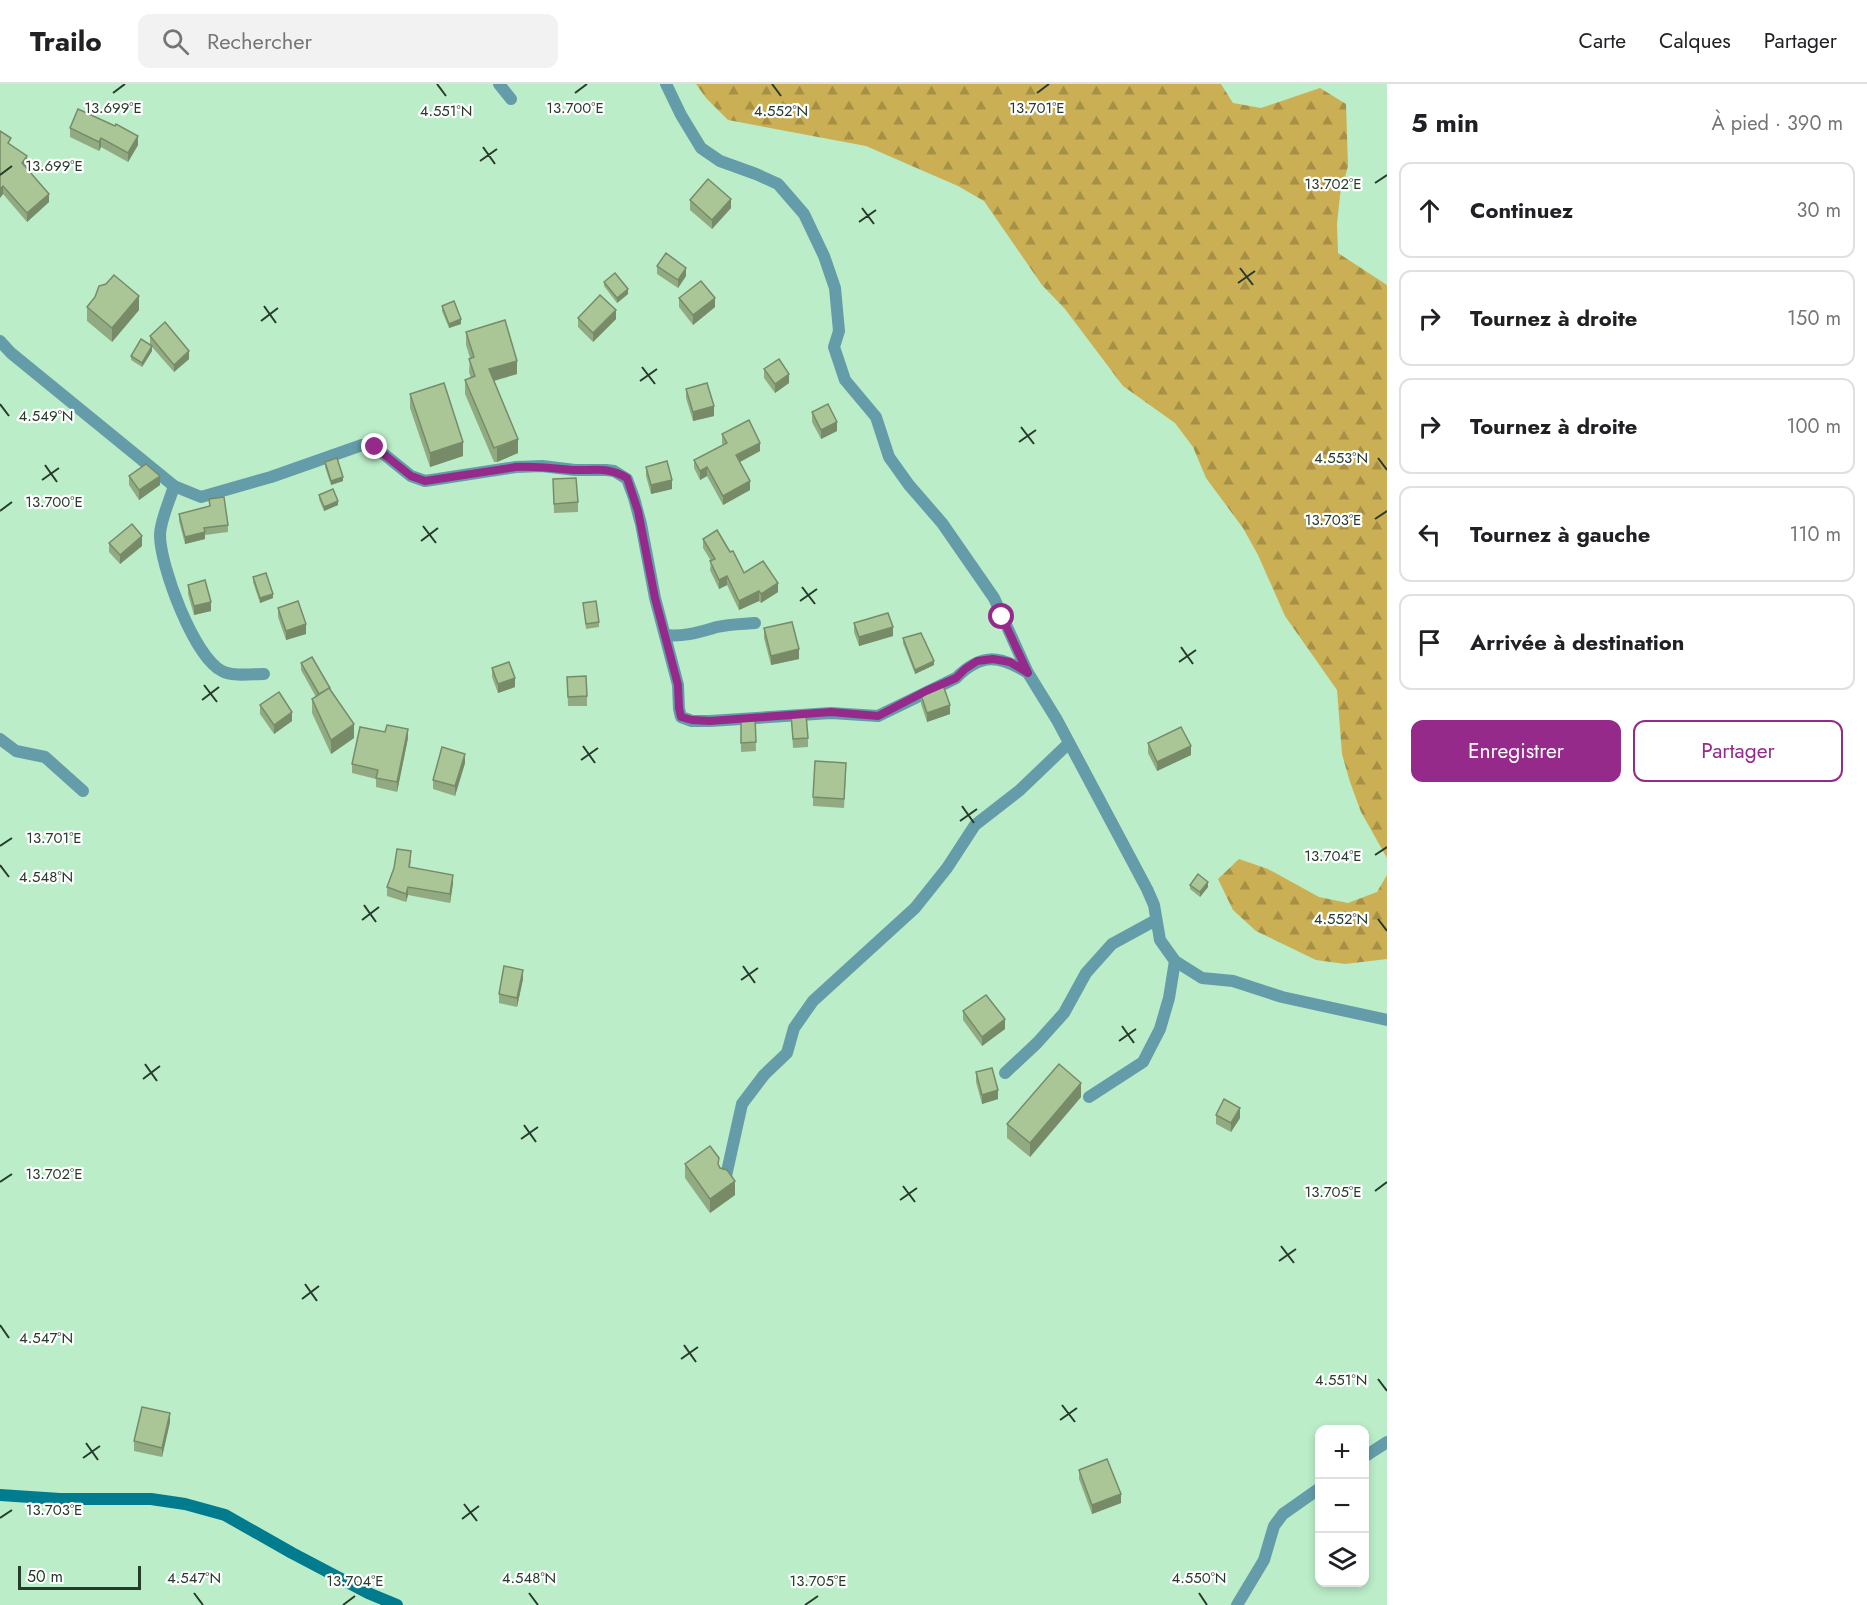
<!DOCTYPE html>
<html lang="fr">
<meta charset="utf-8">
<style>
:root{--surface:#fff;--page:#f2f2f2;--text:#202124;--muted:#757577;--line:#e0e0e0;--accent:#962a8b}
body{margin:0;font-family:Jost,sans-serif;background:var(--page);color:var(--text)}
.controls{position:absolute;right:18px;bottom:18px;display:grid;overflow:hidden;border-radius:12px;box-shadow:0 3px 9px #0003}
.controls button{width:54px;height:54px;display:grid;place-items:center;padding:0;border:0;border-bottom:2px solid var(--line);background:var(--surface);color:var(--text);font:30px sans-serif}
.scale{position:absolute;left:18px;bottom:15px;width:123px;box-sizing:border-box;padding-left:6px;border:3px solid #273b2c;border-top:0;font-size:16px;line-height:21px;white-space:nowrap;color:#273b2c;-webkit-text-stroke:4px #fff;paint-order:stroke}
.stop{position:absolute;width:18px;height:18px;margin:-14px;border:4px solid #962a8b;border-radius:50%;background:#fff}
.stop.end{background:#962a8b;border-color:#fff;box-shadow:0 2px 6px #0008}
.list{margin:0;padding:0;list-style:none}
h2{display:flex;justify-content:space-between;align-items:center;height:78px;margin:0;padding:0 24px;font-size:26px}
h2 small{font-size:20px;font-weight:400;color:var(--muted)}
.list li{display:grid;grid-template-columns:39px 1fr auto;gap:18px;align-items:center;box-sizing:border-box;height:96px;margin:0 12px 12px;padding:0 12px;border:2px solid var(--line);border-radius:12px}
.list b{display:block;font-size:22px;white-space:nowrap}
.list em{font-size:20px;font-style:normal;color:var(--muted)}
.actions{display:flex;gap:12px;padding:18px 24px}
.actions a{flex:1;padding:14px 0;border:2px solid var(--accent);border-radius:12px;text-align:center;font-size:21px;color:var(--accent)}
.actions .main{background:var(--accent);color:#fff}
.icon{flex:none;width:33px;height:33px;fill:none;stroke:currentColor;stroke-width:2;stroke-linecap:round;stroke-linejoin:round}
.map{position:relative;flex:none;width:1387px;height:1521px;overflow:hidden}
header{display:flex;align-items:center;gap:36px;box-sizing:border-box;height:84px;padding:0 30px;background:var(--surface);border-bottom:2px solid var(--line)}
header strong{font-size:28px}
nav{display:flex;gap:33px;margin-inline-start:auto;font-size:21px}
.search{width:420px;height:54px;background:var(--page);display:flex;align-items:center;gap:15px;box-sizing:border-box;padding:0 21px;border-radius:12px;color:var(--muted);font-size:22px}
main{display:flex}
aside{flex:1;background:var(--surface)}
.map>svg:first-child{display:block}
.forest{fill:url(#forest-firs)}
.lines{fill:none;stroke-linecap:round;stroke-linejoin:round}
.street{stroke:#649da9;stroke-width:12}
.secondary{stroke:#007c8e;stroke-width:12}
.wall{fill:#92aa81}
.shaded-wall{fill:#778b69}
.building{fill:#aac696;stroke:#778b69;stroke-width:1.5}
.route{stroke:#962a8b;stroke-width:8}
.ticks{fill:none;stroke:#273b2c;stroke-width:2}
.ticks-label{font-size:15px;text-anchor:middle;fill:#273b2c;stroke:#fff;stroke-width:4.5;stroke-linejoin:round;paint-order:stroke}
</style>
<header>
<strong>Trailo</strong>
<div class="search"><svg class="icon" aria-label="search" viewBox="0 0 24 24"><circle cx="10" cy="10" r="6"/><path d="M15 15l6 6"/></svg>Rechercher</div>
<nav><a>Carte</a><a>Calques</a><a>Partager</a></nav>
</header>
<main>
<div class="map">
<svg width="1387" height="1521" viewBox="0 0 1387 1521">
<defs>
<pattern id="forest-firs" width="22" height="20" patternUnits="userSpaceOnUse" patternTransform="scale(1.5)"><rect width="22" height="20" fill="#cbaf54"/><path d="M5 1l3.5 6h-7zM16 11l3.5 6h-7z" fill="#a59046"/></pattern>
</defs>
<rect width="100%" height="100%" fill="#bbedc8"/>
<g class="forest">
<path d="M696 0H1221L1233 19 1261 24 1320 4 1346 20 1348 82 1340 111 1337 140 1338 169 1387 201V774L1361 728 1350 698 1342 670 1337 606 1285 532 1258 471 1243 444 1206 394 1193 363 1175 339 1123 302 1065 225 1042 201 984 117 958 102 866 62 728 36 706 14Z"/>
<path d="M1239 775 1268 785 1319 813 1348 819 1377 808 1387 791V875L1345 880 1316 876 1256 847 1233 826 1218 795Z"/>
</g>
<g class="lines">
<g class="street">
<path d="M499 0 511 15"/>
<path d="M666 0 681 31 701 64 720 77 756 90 778 100 804 130 824 172 835 204 839 247 834 263 845 296 876 333 889 373 909 401 942 439 994 514 1028 589 1057 636 1147 805 1154 821 1160 856 1175 877 1202 894 1233 897 1282 913 1387 936"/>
<path d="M0 257 11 269 174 402C170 416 160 437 160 451 160 482 194 573 222 587 233 593 252 590 264 590"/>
<path d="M174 402 201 413 271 393 362 361 375 363 411 392 425 397 516 383 542 382 575 386H606L614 387 627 395 634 414 641 440 655 514 678 601 679 625 681 633 692 637H710L831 629 878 632 956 594C981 569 999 571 1028 589"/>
<path d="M665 551C684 553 699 548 717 543 729 540 743 540 755 539"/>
<path d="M0 655 16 667 45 673 83 707"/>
<path d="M1005 989 1037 959 1064 929 1086 889 1112 860 1156 836"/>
<path d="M1089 1013 1143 978 1160 945 1169 914 1175 877"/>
<path d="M726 1092 742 1020 764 991 787 969 794 944 813 917 915 824 947 784 975 741 1020 706 1069 659"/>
<path d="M1364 1373 1387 1358"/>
<path d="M1237 1521 1264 1476 1274 1442 1283 1430 1320 1404"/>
</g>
<path class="secondary" d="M0 1411 60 1415H151L185 1420 225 1431 292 1469 368 1509 397 1521"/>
</g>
<g class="wall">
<path d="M70 44 138 61 128 78 101 63 99 67 70 53Z"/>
<path d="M11 61 27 80 26 82 49 118 27 138 3 110 0 114Z"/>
<path d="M690 116 731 124 712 145 690 126Z"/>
<path d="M657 182 686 192 678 204 657 190Z"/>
<path d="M604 198 628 210 617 219 604 202Z"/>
<path d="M679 214 715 223 693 241 679 223Z"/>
<path d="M442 222 461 240 449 244 442 227Z"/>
<path d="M87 223 139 226 112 258 87 237Z"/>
<path d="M578 234 616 235 593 258 578 243Z"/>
<path d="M466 248 517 290 494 297 518 369 497 378H494L465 310V296L471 294 469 288 470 274 466 261Z"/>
<path d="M150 252 189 275 174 288 152 263V267L142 283 131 276V272L151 261 150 260Z"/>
<path d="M764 285 789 299 775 309 764 294Z"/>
<path d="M686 305 714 332 693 337 686 314Z"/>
<path d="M410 310 463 372 430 383 410 324Z"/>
<path d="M812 328 837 347 821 355 812 338Z"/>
<path d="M722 350 760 367 740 378 750 406 723 421 707 392 700 396 694 384V376L723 361 722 359Z"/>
<path d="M325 378 343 397 331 401 325 383Z"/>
<path d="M646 383 672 405 651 410 646 392Z"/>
<path d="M129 392 160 401 139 416 129 401Z"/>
<path d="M553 395 578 418V428L554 429Z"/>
<path d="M319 411 338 421 324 427 319 415Z"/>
<path d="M209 415 228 441V448L205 451V455L185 460 179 437V430L209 422Z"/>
<path d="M703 455 744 489 778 508 761 519 759 517 739 526 727 501 719 505 710 486 711 477 703 464Z"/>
<path d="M109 459 142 462 120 480 109 468Z"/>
<path d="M253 493 273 514 260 519 253 498Z"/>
<path d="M188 501 211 527 194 531 188 510Z"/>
<path d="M583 519 599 538V543L586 545Z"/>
<path d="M278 524 306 550 286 556 278 533Z"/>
<path d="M854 539 893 552 859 562 854 548Z"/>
<path d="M764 544 799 575 771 581 764 554Z"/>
<path d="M903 554 934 581 915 590 903 559Z"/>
<path d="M301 579 330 605 354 654 331 670 312 629V615L316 613 301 586Z"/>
<path d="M492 584 515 603 498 609 492 593Z"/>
<path d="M567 593 587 612V622H568Z"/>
<path d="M921 611 950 630 927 638 921 620Z"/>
<path d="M260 621 292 637 274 650 260 630Z"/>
<path d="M791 631 808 654V663L793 664Z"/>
<path d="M755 633 756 667 741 668V634Z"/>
<path d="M385 648 408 654 397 708 376 703V695L352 689V680Z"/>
<path d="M1148 659 1191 671 1157 687 1148 669Z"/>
<path d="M465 679 455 712 433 705V696Z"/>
<path d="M846 688 844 724 813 722V713Z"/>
<path d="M411 776 410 783 453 799 450 819 408 811 406 818 387 812V803Z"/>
<path d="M1190 801 1208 803 1200 813 1190 805Z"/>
<path d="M523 895 517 923 499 919V910Z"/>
<path d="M963 927 1005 945 982 962 963 936Z"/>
<path d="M976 988 998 1015 982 1020 976 998Z"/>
<path d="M1081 1013 1030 1073 1007 1054V1040Z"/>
<path d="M1216 1031 1240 1034 1231 1048 1216 1040Z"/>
<path d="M685 1080 719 1081 735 1111 710 1129 685 1094Z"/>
<path d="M170 1338 162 1373 134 1367V1357Z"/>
<path d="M1079 1386 1121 1419 1092 1430 1079 1395Z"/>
</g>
<g class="shaded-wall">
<path d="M138 52V61L128 78V69Z"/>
<path d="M101 54V63L99 67V58Z"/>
<path d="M27 72V80L22 87V79Z"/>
<path d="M3 102V110L0 114V105Z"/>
<path d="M49 110V118L27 138V129Z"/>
<path d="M731 115V124L712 145V136Z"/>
<path d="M686 184V192L678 204V196Z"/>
<path d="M628 205V210L617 219V214Z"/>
<path d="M139 212V226L112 258V244Z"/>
<path d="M715 214V223L693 241V231Z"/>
<path d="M616 226V235L593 258V249Z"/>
<path d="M461 235V240L449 244V240Z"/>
<path d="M152 262V267L142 283V279Z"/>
<path d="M189 267V275L174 288V281Z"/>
<path d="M517 277V290L489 298V285Z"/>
<path d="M789 290V299L775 309V300Z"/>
<path d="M714 322V332L693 337V328Z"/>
<path d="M837 338V347L821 355V346Z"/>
<path d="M518 355V369L497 378V364Z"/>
<path d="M463 358V372L430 383V369Z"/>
<path d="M760 359V367L736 380V371Z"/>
<path d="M707 383V392L700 396V387Z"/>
<path d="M160 392V401L139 416V406Z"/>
<path d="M343 393V397L331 401V397Z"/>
<path d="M672 396V405L651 410V401Z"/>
<path d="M750 397V406L723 421V412Z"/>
<path d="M338 417V421L324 427V423Z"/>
<path d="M205 448V455L185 460V453Z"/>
<path d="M142 452V462L120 480V471Z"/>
<path d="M727 492V501L719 505V496Z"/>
<path d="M778 499V508L761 519V510Z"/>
<path d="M759 507V517L739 526V517Z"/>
<path d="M273 510V514L260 519V514Z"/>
<path d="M211 518V527L194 531V522Z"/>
<path d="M306 540V550L286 556V547Z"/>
<path d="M893 543V552L859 562V553Z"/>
<path d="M799 565V575L771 581V572Z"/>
<path d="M934 577V581L915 590V586Z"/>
<path d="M515 594V603L498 609V600Z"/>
<path d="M950 621V630L927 638V629Z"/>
<path d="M292 628V637L274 650V641Z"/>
<path d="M354 640V654L331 670V656Z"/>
<path d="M408 645V654L397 708V698Z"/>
<path d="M1191 662V671L1157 687V678Z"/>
<path d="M465 670V679L455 712V702Z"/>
<path d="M453 791V799L450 819V810Z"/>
<path d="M1208 798V803L1200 813V808Z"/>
<path d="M408 803V811L406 818V810Z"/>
<path d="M523 886V895L517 923V914Z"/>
<path d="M1005 935V945L982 962V953Z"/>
<path d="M1081 999V1013L1030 1073V1059Z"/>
<path d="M998 1006V1015L982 1020V1011Z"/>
<path d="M1240 1024V1034L1231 1048V1039Z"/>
<path d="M735 1097V1111L710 1129V1115Z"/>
<path d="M170 1329V1338L162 1373V1364Z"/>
<path d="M1121 1410V1419L1092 1430V1421Z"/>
</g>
<g class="building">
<path d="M78 25 115 42 116 40 138 52 128 69 101 54 99 58 70 44Z"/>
<path d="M0 47 11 54 8 59 27 72 22 79 49 110 27 129 3 102 0 105Z"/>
<path d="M708 95 731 115 712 136 690 116Z"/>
<path d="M666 169 686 184 678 196 657 182Z"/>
<path d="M615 189 628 205 617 214 604 198Z"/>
<path d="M114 191 139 212 112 244 87 223 95 213 99 202 106 200Z"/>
<path d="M701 197 715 214 693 231 679 214Z"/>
<path d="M600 211 616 226 593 249 578 234Z"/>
<path d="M454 217 461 235 449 240 442 222Z"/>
<path d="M505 236 517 277 489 285 518 355 494 364 465 296 475 292 469 275 474 273 466 248Z"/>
<path d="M165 238 189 267 174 281 150 252Z"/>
<path d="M141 255 152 262 142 279 131 272Z"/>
<path d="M779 275 789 290 775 300 764 285Z"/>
<path d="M444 299 463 358 430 369 410 310Z"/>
<path d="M707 299 714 322 693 328 686 305Z"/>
<path d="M828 320 837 338 821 346 812 328Z"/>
<path d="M749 336 760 359 736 371 750 397 723 412 707 383 700 387 694 376 727 359 722 350Z"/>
<path d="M337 374 343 393 331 397 325 378Z"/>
<path d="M667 377 672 396 651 401 646 383Z"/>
<path d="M146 380 160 392 139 406 129 392Z"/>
<path d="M576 394 578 418 554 420 553 395Z"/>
<path d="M333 405 338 417 324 423 319 411Z"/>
<path d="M224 413 228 441 204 444 205 448 185 453 179 430 210 422 209 415Z"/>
<path d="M132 440 142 452 120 471 109 459Z"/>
<path d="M717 446 730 468 733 467 744 489 763 477 778 499 761 510 759 507 739 517 727 492 719 496 710 477 715 475 703 455Z"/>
<path d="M266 489 273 510 260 514 253 493Z"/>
<path d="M205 496 211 518 194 522 188 501Z"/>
<path d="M298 517 306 540 286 547 278 524Z"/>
<path d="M596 517 599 538 586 540 583 519Z"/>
<path d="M888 529 893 543 859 553 854 539Z"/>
<path d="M792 538 799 565 771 572 764 544Z"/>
<path d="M921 549 934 577 915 586 903 554Z"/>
<path d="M312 573 330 604 319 610 301 579Z"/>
<path d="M509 578 515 594 498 600 492 584Z"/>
<path d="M586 592 587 612 568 613 567 593Z"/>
<path d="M943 601 950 621 927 629 921 611Z"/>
<path d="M329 604 354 640 331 656 312 615Z"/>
<path d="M279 608 292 628 274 641 260 621Z"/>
<path d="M806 630 808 654 793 655 791 631Z"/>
<path d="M755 633 756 658 741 659V634Z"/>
<path d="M387 641 408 645 397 698 376 694 378 686 352 680 360 643 385 648Z"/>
<path d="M1181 643 1191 662 1157 678 1148 659Z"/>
<path d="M442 663 465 670 455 702 433 696Z"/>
<path d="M815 677 846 679 844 715 813 713Z"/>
<path d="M397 765 411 767 409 783 453 791 450 810 408 803 406 810 387 803 394 784Z"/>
<path d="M1198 790 1208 798 1200 808 1190 801Z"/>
<path d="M504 882 523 886 517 914 499 910Z"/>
<path d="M986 911 1005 935 982 953 963 927Z"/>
<path d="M1059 980 1081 999 1030 1059 1007 1040Z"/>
<path d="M992 984 998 1006 982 1011 976 988Z"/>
<path d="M1224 1015 1240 1024 1231 1039 1216 1031Z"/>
<path d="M710 1062 719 1074 718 1080 720 1084 727 1086 735 1097 710 1115 685 1080Z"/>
<path d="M142 1323 170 1329 162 1364 134 1357Z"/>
<path d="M1107 1375 1121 1410 1092 1421 1079 1386Z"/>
</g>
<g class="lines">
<path class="route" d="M375 363 411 392 425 397 516 383C535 382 553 384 572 386 594 387 607 382 627 394L638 427 655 514 678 601 679 624 681 633 692 636 710 637 831 628 878 632 926 607 956 594 965 585 977 577 993 575 1010 578 1028 589 1002 533"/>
</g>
<path class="ticks" d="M437 0 446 12M772 0 781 12M113 9 125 0M575 9 587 0M1037 9 1049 0M483 63 495 80M480 77 497 65M0 91 12 82M1375 99 1387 91M862 124 874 140M859 138 876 126M1240 184 1253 201M1238 199 1255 187M264 222 276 239M261 237 278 224M642 283 655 300M640 297 657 285M0 320 9 332M1021 343 1034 360M1019 358 1036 346M1378 374 1387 386M45 381 57 398M42 396 59 384M0 427 12 418M1375 435 1387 427M423 442 436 459M421 457 438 444M802 503 815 520M800 517 817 505M1181 563 1193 580M1179 578 1196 566M204 601 217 618M202 616 219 603M583 662 595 679M581 676 598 664M962 722 974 739M960 737 977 725M0 762 12 754M1375 771 1387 763M0 781 9 793M364 821 376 838M1378 835 1387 847M362 836 379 823M743 882 755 899M741 896 758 884M1122 942 1134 959M1119 957 1136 945M145 980 157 997M143 995 160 982M524 1041 536 1058M521 1055 538 1043M0 1098 12 1090M903 1102 915 1118M1375 1107 1387 1098M900 1116 917 1104M1281 1162 1294 1179M1279 1177 1296 1165M305 1200 317 1217M302 1215 319 1202M0 1241 9 1254M684 1261 696 1278M681 1275 698 1263M1378 1295 1387 1307M1062 1321 1075 1338M1060 1336 1077 1324M86 1359 98 1376M83 1374 100 1362M464 1420 477 1437M0 1434 12 1426M462 1435 479 1422M194 1509 203 1521M529 1509 538 1521M1199 1509 1207 1521M343 1521 355 1512M805 1521 818 1512"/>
<g class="ticks-label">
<text x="113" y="29">13.699°E</text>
<text x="575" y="29">13.700°E</text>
<text x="1037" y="29">13.701°E</text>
<text x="446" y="32">4.551°N</text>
<text x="781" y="32">4.552°N</text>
<text x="54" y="87">13.699°E</text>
<text x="1333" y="105">13.702°E</text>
<text x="46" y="337">4.549°N</text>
<text x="1341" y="379">4.553°N</text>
<text x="54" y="423">13.700°E</text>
<text x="1333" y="441">13.703°E</text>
<text x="54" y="759">13.701°E</text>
<text x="1333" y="777">13.704°E</text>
<text x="46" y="798">4.548°N</text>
<text x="1341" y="840">4.552°N</text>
<text x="54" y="1095">13.702°E</text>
<text x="1333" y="1113">13.705°E</text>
<text x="46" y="1259">4.547°N</text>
<text x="1341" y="1301">4.551°N</text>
<text x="54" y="1431">13.703°E</text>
<text x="194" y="1499">4.547°N</text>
<text x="529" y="1499">4.548°N</text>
<text x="1199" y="1499">4.550°N</text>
<text x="355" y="1502">13.704°E</text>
<text x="818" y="1502">13.705°E</text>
</g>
</svg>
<div class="controls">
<button>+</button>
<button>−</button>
<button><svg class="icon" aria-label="layers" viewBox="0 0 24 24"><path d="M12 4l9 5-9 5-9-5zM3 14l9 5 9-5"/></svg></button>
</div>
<div class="scale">50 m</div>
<div class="stop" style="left:1002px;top:533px"></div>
<div class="stop end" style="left:375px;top:363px"></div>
</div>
<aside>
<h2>5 min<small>À pied · 390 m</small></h2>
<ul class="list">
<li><svg class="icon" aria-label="ahead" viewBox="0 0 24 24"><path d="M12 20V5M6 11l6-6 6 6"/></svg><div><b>Continuez</b></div><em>30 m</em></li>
<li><svg class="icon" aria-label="right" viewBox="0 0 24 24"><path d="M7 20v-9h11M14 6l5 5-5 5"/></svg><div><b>Tournez à droite</b></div><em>150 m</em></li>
<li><svg class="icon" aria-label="right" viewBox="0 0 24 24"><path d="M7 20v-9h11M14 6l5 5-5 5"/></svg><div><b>Tournez à droite</b></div><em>100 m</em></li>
<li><svg class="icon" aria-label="left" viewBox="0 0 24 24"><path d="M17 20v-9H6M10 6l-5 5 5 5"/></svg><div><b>Tournez à gauche</b></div><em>110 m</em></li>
<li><svg class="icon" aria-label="arrive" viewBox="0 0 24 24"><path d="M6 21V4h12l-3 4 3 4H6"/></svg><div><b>Arrivée à destination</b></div></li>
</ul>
<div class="actions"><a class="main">Enregistrer</a><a>Partager</a></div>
</aside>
</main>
